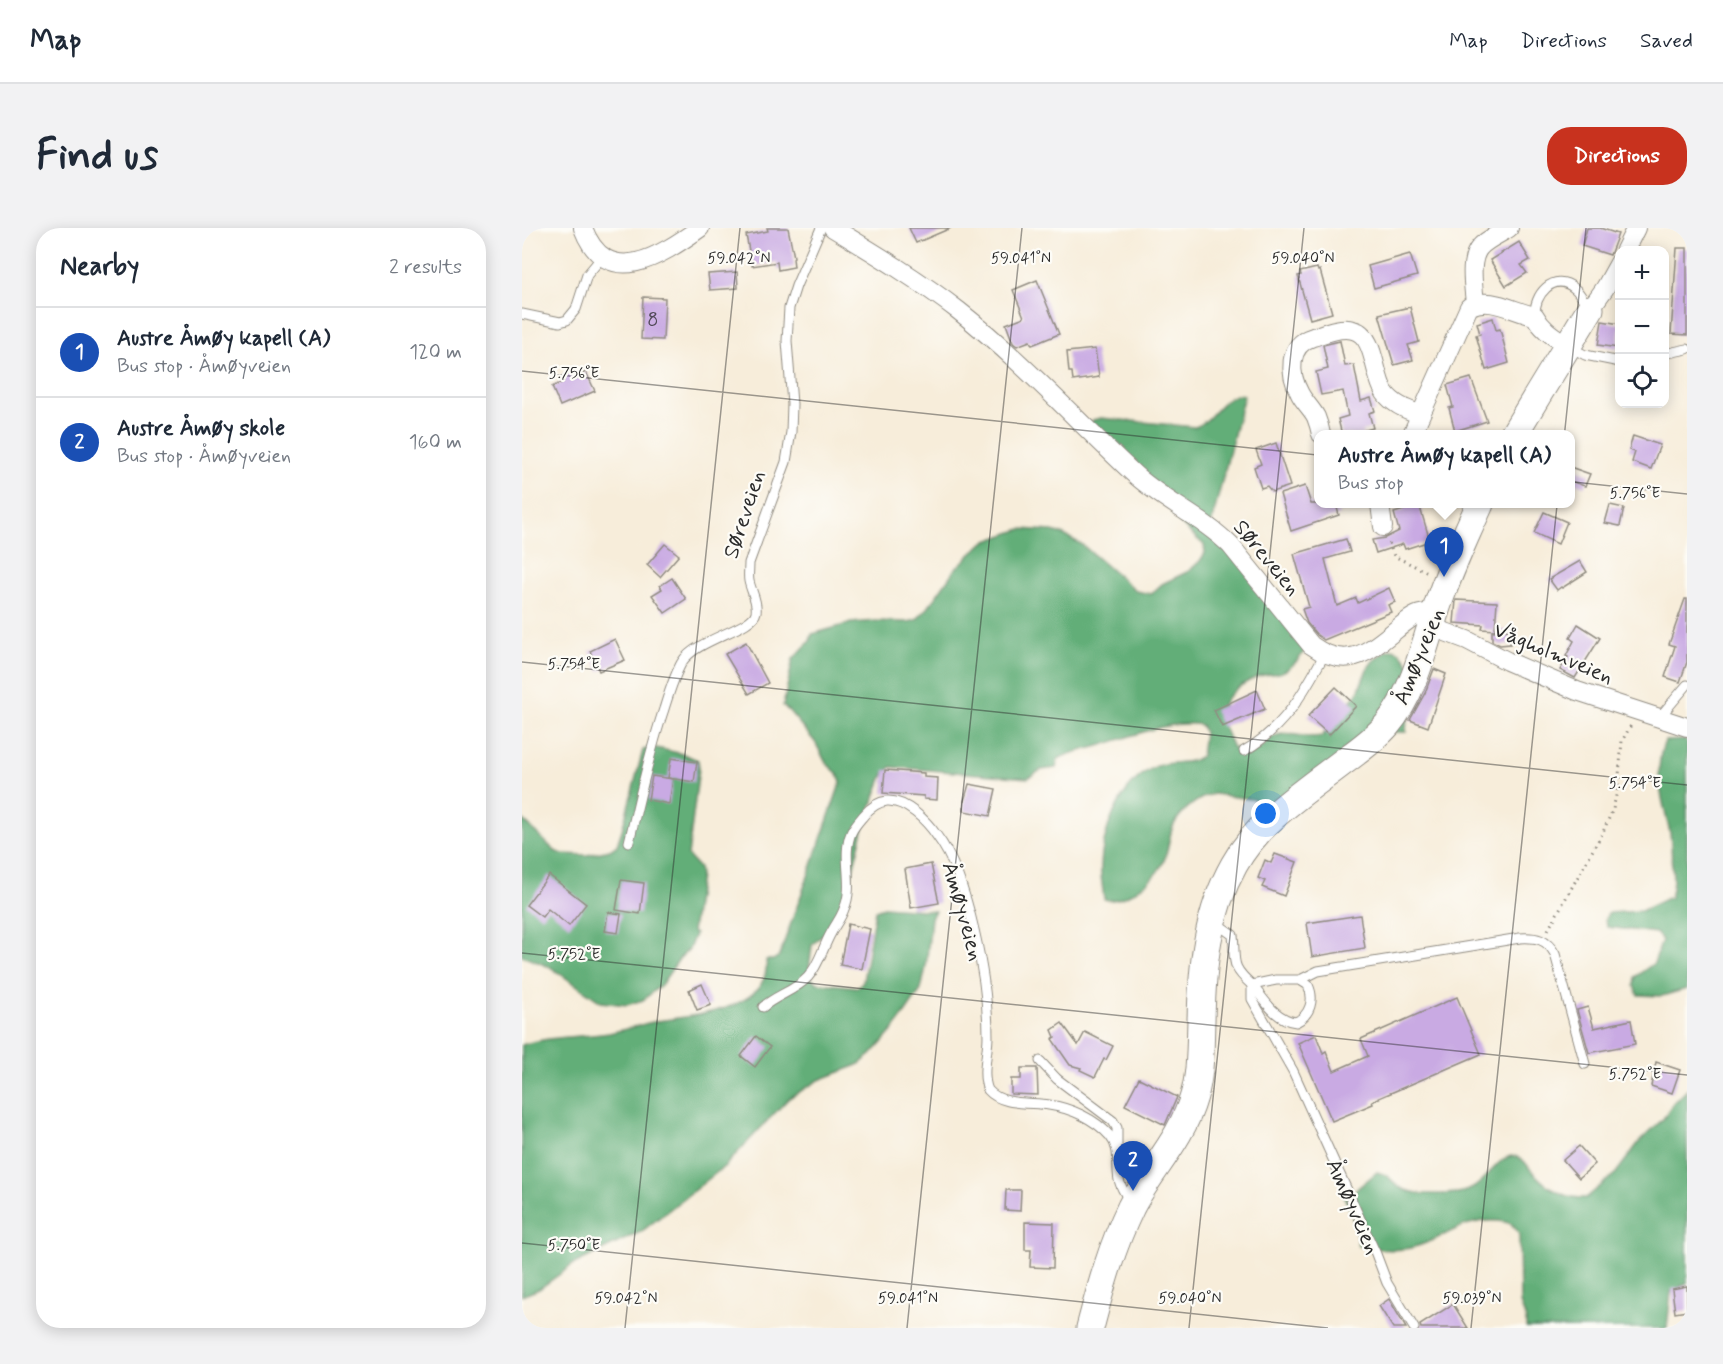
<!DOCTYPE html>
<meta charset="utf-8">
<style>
:root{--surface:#fff;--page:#f2f2f3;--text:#1f2937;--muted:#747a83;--line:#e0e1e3;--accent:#c8321e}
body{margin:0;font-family:Mynerve,sans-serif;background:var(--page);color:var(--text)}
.controls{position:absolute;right:18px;top:18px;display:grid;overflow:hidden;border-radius:12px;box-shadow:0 3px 15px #0003}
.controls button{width:54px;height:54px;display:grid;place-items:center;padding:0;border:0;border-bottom:2px solid var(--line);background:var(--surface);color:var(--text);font:30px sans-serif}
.you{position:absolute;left:744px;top:586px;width:21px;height:21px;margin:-15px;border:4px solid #fff;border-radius:50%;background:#1a73e8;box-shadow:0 0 0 9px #1a73e833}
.badge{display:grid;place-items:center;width:39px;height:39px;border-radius:50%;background:var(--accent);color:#fff;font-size:20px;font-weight:700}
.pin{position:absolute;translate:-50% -50px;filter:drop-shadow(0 2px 3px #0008)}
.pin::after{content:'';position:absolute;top:32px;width:21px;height:18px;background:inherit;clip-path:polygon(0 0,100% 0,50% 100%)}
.popup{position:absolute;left:792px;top:202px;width:261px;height:78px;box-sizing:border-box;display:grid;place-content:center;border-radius:12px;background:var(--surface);filter:drop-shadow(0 2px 4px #0005);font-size:20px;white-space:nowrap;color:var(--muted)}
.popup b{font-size:22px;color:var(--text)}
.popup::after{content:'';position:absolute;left:50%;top:100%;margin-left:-12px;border:12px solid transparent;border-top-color:var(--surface)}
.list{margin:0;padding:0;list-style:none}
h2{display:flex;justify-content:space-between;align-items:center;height:78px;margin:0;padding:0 24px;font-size:26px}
h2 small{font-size:20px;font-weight:400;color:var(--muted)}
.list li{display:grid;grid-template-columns:39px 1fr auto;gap:18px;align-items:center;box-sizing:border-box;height:90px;padding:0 24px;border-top:2px solid var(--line)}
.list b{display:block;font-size:22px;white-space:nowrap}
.list p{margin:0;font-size:20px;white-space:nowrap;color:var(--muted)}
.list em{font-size:20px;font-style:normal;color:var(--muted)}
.icon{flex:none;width:33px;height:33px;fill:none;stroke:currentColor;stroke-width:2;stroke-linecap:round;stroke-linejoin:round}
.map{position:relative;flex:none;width:1165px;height:1100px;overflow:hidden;border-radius:24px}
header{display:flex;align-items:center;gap:36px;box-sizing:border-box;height:84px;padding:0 30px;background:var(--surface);border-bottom:2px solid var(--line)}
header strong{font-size:28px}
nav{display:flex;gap:33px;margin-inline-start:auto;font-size:21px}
.intro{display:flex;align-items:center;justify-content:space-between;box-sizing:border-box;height:144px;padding:0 36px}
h1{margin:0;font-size:42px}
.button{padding:15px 27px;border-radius:24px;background:var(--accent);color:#fff;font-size:21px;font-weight:700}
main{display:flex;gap:36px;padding:0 36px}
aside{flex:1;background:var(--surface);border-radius:24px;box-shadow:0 3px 15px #0003}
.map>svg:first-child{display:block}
.forest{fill:#62ae78;stroke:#466c52;stroke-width:1.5}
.building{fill:#c9aae3}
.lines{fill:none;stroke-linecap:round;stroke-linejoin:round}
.service-casing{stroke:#918c82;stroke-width:11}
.minor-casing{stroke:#918c82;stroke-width:20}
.secondary-casing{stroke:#918c82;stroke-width:29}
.path{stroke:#918c82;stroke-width:3;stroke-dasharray:1.5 4.5;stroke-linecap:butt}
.service{stroke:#fff;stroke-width:9}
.minor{stroke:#fff;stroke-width:18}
.secondary{stroke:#fff;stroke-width:27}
.ticks{fill:none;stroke:#2b2b2b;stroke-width:1.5;stroke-opacity:0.45}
.labels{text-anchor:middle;stroke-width:4.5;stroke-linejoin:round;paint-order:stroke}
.number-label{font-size:20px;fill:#524b59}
.street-label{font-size:22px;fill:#2b2b2b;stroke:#fdfcf7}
.ticks-label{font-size:15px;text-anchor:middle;fill:#2b2b2b;stroke:#fdfcf7;stroke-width:4.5;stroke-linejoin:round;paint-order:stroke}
</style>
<header>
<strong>Map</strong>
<nav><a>Map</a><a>Directions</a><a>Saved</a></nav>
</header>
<div class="intro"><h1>Find us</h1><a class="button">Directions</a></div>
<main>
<aside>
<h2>Nearby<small>2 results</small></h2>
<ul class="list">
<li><span class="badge" style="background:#1a4fb4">1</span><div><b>Austre Åmøy kapell (A)</b><p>Bus stop · Åmøyveien</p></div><em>120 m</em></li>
<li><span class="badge" style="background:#1a4fb4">2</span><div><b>Austre Åmøy skole</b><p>Bus stop · Åmøyveien</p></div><em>160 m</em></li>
</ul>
</aside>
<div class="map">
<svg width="1165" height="1100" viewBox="0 0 1165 1100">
<rect width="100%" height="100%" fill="#fdfcf7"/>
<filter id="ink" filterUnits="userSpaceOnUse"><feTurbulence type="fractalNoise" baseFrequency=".0167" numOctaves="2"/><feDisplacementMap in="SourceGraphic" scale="12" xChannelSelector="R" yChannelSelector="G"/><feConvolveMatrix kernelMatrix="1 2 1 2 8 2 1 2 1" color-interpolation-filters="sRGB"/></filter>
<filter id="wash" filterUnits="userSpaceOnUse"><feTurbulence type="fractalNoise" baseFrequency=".008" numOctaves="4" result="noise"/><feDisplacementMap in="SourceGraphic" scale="24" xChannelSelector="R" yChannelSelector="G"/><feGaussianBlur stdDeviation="1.35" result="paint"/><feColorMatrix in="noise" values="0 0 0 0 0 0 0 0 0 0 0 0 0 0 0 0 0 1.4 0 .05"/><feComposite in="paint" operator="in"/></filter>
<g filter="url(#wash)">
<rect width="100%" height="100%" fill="#f7edda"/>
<g class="forest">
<path d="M715 167H722L689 297 789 409C783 423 778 433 764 442 757 447 750 445 742 447 733 448 724 455 717 459 689 479 700 494 711 520L734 522C741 518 747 511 753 508 765 502 786 512 800 508L836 464 845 441 851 433 864 423 871 421 878 424 888 437 884 504H872L750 574 692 566C676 569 656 585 650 601 646 613 646 627 640 637 631 653 600 677 582 671 581 663 580 656 579 648 577 609 597 554 635 538 649 532 667 538 679 528L682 504 679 497C649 491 609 509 580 517 566 522 549 523 536 531L534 540 519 542 506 550 369 539 362 546 343 594 325 666 313 695 290 717 287 742 288 750 296 755 336 759 341 753 353 682 362 679 413 683 409 690 404 739 399 762 372 801 349 827 336 837 297 852 267 870 203 938 120 1003 52 1036 17 1061 0 1068V817C27 808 59 809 87 805 103 802 119 796 136 793 170 787 250 783 244 732H251L257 728 289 640 319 553 315 545 304 535 293 514 267 483 261 478 271 431 288 413 290 406 329 395 353 393 386 394 394 392 406 380 433 341 462 314 499 301 530 303 538 305 559 316 614 363 629 366 640 356 667 343 678 333 683 325 682 317 659 296 650 282 564 201 571 192 579 190 673 199C691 193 696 172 715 167Z"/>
<path d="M1163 512 1165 515V761L1140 768 1116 767 1112 758 1113 749 1132 735 1140 712 1134 705 1085 699 1083 692 1086 685 1119 683 1148 669C1152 658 1151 648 1150 637 1149 625 1150 612 1147 600 1140 573 1131 540 1143 513Z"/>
<path d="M130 519 161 526 176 532 177 540 166 628 177 640 178 648 170 704 173 706 167 721 157 731 139 757 121 772 105 777 79 774 28 739 0 728V591L33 623 41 626 65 627 88 622 95 617 100 602 121 522Z"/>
<path d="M1165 862V1055L1149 1064 1145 1100H1004V1091L998 1075 997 1007C993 996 987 994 976 993 941 990 923 1011 892 1019 874 1024 854 1021 836 1018L833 996 822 968 831 964 855 944C868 947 868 952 877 959 888 966 905 966 918 966 927 966 940 966 949 961 964 955 976 927 992 928 1001 929 1004 936 1009 942 1024 959 1041 971 1064 970L1094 945 1118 913 1141 891 1150 877Z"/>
</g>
<g id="blocks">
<g class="building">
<path d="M245 0H266L272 29 271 30 272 39 256 42 255 34 230 38 224 7 246 3Z"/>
<path d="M387 0H429L394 15Z"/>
<path d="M1065 0H1078L1096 6 1088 27 1060 18Z"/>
<path d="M997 14 1008 32 999 37 1005 45 984 58 968 32Z"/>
<path d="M1155 20H1165V107L1149 106Z"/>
<path d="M888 26 895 48 852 60 846 38Z"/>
<path d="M795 40 796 43 798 42 810 85 788 91 776 48 779 47 778 44Z"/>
<path d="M215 44 216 60 188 62 186 46Z"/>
<path d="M515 52 537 106 510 117 508 113 495 118 491 115 484 96 502 89 491 62Z"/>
<path d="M121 69 143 70 141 112 119 111Z"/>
<path d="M888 79 897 114 886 117 891 132 872 137 857 86Z"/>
<path d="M971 90 974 102 978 101 987 135 964 142 954 107 958 106 955 95Z"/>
<path d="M1080 93 1098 96 1096 120 1076 117Z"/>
<path d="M818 113 823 138 832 137 839 173 849 170 853 183 847 185 851 200 840 203 841 207H820L816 191 826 188 821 163 799 167 794 144 806 141 801 117Z"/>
<path d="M573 121 577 149 551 153 550 144H547L545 124Z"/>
<path d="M51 143 53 149 64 144 73 163 38 178 30 159 41 154 39 149Z"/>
<path d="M949 150 965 193 933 203 927 180 931 179 925 157Z"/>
<path d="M1111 208 1138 217 1129 241 1110 234 1113 224 1107 222Z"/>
<path d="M754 215 768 258 750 264 745 258 739 260 732 239 739 236 734 222Z"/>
<path d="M1048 239 1068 246 1063 258 1048 253Z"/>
<path d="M783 258 789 276H814L817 287 769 303 758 266Z"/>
<path d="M881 276H897L908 313 883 321 881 316 854 325 850 312 863 310 877 303 872 285 882 282Z"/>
<path d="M1088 277 1102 280 1098 298 1083 295Z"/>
<path d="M1022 284 1045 294 1036 316 1012 305Z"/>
<path d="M824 311 828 324 803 331 815 378 834 370 836 375 867 360 873 374 866 377 869 384 802 412 795 407 785 395 780 381 787 379 772 326Z"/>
<path d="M143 316 157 327 138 349 125 337Z"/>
<path d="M1058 333 1065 344 1040 360 1039 359 1035 362 1027 351Z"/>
<path d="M150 350 164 371 143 385 130 367 140 361 138 358Z"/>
<path d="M1163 371H1165V434L1158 454 1143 449 1153 418 1147 416Z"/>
<path d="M934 372 975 374 973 402 960 401 961 397 932 395Z"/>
<path d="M1056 396 1078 410 1053 450 1038 442 1046 429 1044 428 1052 413 1048 410Z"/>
<path d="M988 402V416L978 417 970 413V403Z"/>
<path d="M93 411 103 432 77 443 68 423Z"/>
<path d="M224 414 246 455 227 466 203 426Z"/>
<path d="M912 441 924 446 906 499 888 492 903 465Z"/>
<path d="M814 459 834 478 807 507 786 488Z"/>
<path d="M735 462 743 481 700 499 692 482Z"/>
<path d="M149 530 175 534 172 554 146 550Z"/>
<path d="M363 542 402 545V549L416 550 415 572 402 571V568L361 565Z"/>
<path d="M130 548 151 551 147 576 126 572Z"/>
<path d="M447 556 474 561 468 588 442 583V573Z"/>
<path d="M753 626 775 634 762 668 740 659 743 653 736 650 743 632 749 635Z"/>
<path d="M409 636 417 675 389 680 383 641Z"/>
<path d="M27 647 64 676 47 698 26 681 20 689 4 677Z"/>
<path d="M99 652 122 655 118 686 94 682Z"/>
<path d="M86 684 99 686 96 705 83 703Z"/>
<path d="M838 687 843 720 790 729 785 695Z"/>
<path d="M326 696 348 701 340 741 318 737Z"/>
<path d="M180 756 189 777 175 782 167 762Z"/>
<path d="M935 769 959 826 850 873 851 876 810 893 776 815 794 807 801 825 804 823 812 843 846 828 839 811Z"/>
<path d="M1066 779 1072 800 1109 792 1113 816 1067 825 1055 782Z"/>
<path d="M540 795 556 817 563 804 591 818 584 832 582 831 573 849 558 842 559 840 548 837 530 811 533 809 530 802Z"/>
<path d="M234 808 248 819 233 839 219 828Z"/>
<path d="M1134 834 1158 842 1150 865 1129 858Z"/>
<path d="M499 840H515L516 867 489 866V851H499Z"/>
<path d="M617 850 655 869 643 897 603 877Z"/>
<path d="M1057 918 1073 936 1057 950 1041 932Z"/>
<path d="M484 962H499L498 983 483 982Z"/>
<path d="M503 994 532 995 531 1040 508 1039 509 1022H503Z"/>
<path d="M1165 1058V1083L1153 1085 1150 1061Z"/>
<path d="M867 1071 884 1100H871L857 1078Z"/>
<path d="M931 1076 946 1100H899L898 1097Z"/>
</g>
</g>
</g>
<g filter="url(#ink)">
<use href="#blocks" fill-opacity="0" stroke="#918c82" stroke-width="1.5"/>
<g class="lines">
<g class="service-casing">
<g id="service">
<path d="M0 86 38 94 45 92 54 81 65 47 80 29"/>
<path d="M1013 88C1011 67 1032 43 1052 60 1059 65 1061 73 1066 79"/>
<path d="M1048 119 1063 127 1098 134"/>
<path d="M1142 126 1165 121"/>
<path d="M1136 491 1165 457"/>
<path d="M722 523C762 500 781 466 802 427"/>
<path d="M107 614C118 569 127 525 142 481 147 465 152 448 160 434 174 411 231 401 234 384 236 374 229 363 227 353 226 348 227 341 227 335L264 234 269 204 270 176 265 113 267 80 274 58 299 0"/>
<path d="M694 695 711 707C714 733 707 737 730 757L754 752H778L796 743 998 710C1014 709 1025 711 1033 726L1063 836"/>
<path d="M730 757V771L771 843 854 1026 865 1055 892 1100"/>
<path d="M730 757C742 771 753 792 774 794 788 787 793 772 786 757L778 752"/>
<path d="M241 779C254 767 273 763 286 749 297 737 301 719 309 705 313 697 319 690 322 681 333 657 319 629 329 605 332 598 337 593 342 587 348 580 355 574 365 573 384 572 405 593 415 608 447 650 466 755 466 808 466 825 459 846 466 862 480 878 508 874 527 877 549 880 573 891 588 908 599 921 594 937 597 952 599 960 603 966 608 973"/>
<path d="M518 833 535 851 591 893 595 900V918"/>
</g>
</g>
<g class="minor-casing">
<g id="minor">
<path d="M61 0C85 64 140 27 178 0"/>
<path d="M311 0C354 26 397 52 437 83 499 132 553 191 611 245 641 273 680 289 709 318L789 417C825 443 845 425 875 401 881 396 888 390 895 387 900 385 907 385 913 384"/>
<path d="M1103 22 1114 0"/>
<path d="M953 76C952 60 946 32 958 19 965 11 978 6 987 0"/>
<path d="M1068 81 1083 60 1098 33"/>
<path d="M799 206C798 201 796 194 794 189 790 181 782 174 778 166 767 146 765 117 791 109 803 105 819 98 831 102 854 107 851 148 863 165 871 176 884 182 898 186"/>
<path d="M890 206 947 79C968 67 991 84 1013 88 1020 102 1033 109 1046 118"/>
<path d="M858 276 861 299"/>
<path d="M910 399 945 412 985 433 1055 463 1165 499"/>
</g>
</g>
<g class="secondary-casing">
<g id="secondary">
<path d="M992 206 1068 81"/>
<path d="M568 1100C579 1058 590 1018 609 979 629 941 660 911 672 868 679 844 678 818 679 793 680 739 685 685 712 637 736 593 782 564 821 534 836 523 852 512 865 497 891 466 901 423 913 385 925 348 942 311 958 276"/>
</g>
</g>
<g class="path">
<path d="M867 315 872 328 905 344"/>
<path d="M1026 702 1081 604 1091 581 1096 559 1100 513 1109 497"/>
</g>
<use href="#service" class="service"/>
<use href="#minor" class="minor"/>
<use href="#secondary" class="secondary"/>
</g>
</g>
<path class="ticks" d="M0 143 1165 266M0 434 1165 557M0 725 1165 847M0 1015 806 1100M103 1100 218 0M385 1100 500 0M667 1100 782 0M949 1100 1064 0"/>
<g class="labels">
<g class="number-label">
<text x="131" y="98">8</text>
</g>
<g class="street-label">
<text transform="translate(221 286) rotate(-72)" y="8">Søreveien</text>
<text transform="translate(746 329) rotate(50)" y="8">Søreveien</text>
<text transform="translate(1032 424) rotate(23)" y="8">Vågholmveien</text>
<text transform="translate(896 428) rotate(-68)" y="8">Åmøyveien</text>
<text transform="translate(442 683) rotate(74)" y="8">Åmøyveien</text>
<text transform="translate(832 978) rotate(66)" y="8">Åmøyveien</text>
</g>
</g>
<g class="ticks-label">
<text x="217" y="35">59.042°N</text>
<text x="499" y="35">59.041°N</text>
<text x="781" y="35">59.040°N</text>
<text x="52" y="150">5.756°E</text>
<text x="1113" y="270">5.756°E</text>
<text x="52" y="441">5.754°E</text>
<text x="1113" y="560">5.754°E</text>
<text x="52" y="731">5.752°E</text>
<text x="1113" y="851">5.752°E</text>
<text x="52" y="1022">5.750°E</text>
<text x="104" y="1075">59.042°N</text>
<text x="386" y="1075">59.041°N</text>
<text x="668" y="1075">59.040°N</text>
<text x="950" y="1075">59.039°N</text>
</g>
</svg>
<div class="controls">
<button>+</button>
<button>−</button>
<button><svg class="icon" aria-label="locate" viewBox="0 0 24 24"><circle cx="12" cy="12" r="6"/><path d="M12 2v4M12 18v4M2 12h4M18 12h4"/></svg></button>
</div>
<div class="you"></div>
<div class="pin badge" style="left:922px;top:349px;background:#1a4fb4">1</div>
<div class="popup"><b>Austre Åmøy kapell (A)</b>Bus stop</div>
<div class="pin badge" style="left:611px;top:963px;background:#1a4fb4">2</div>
</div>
</main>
